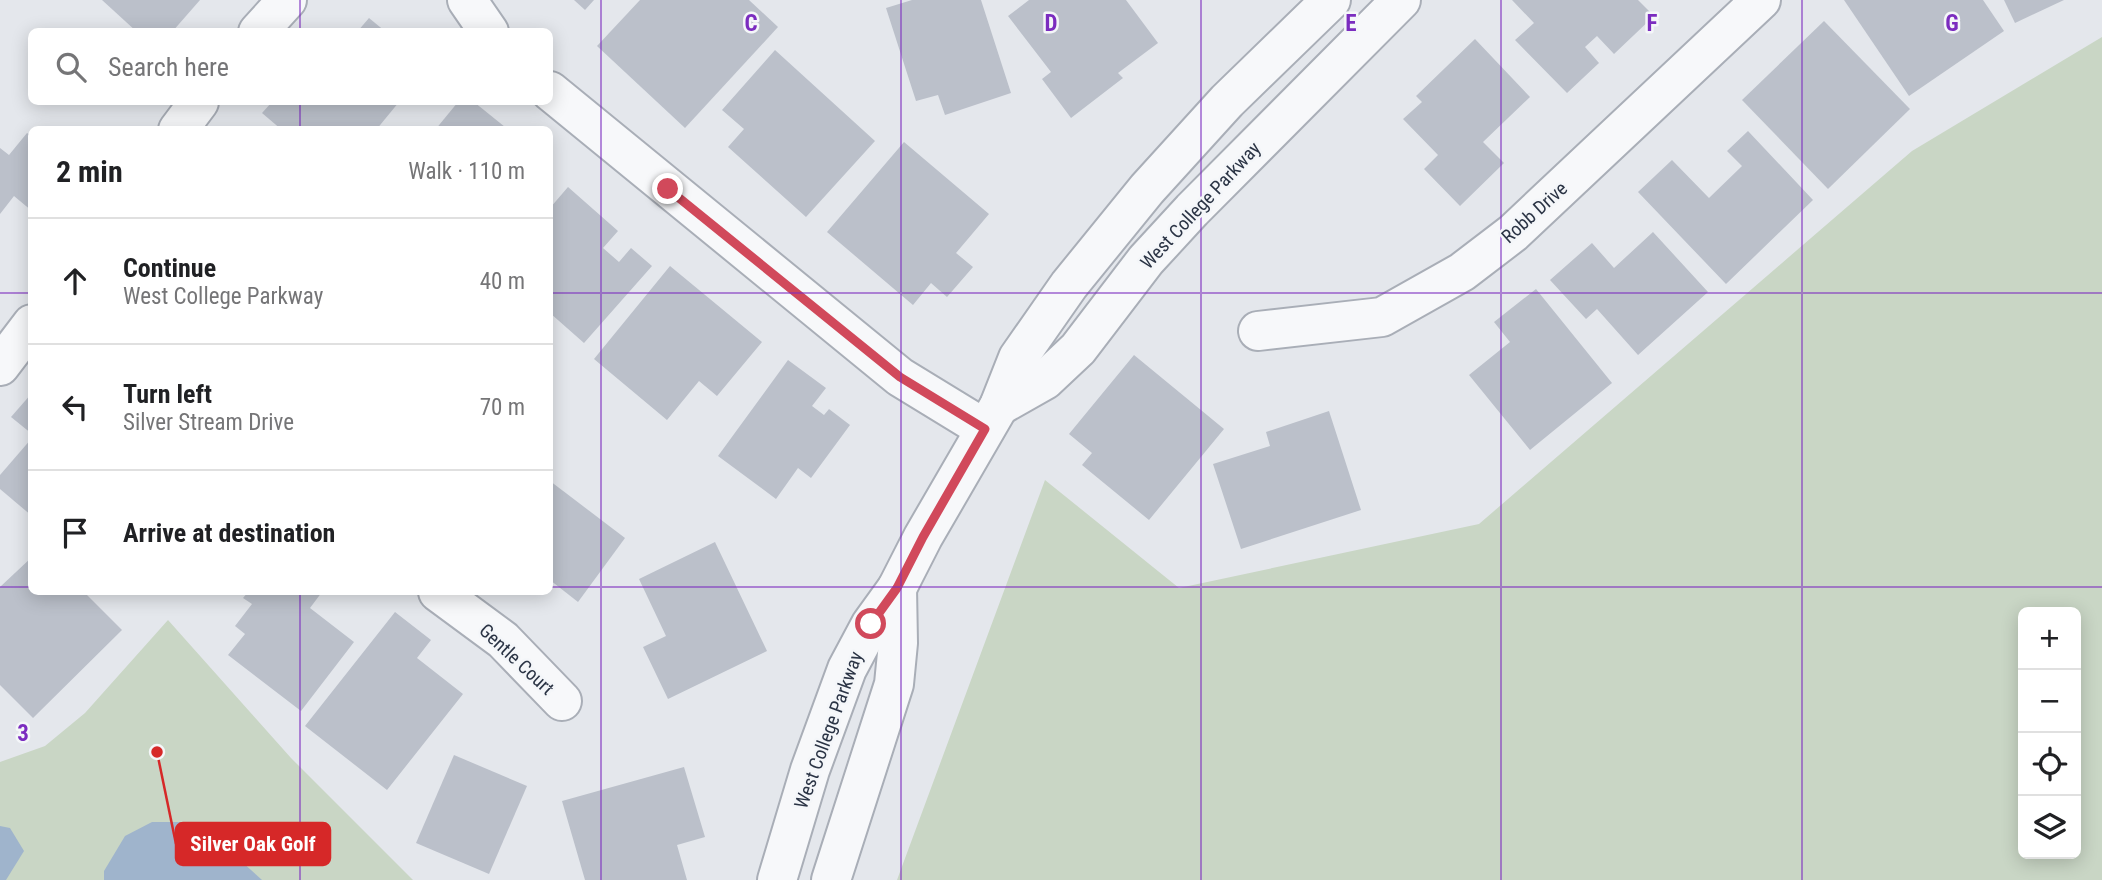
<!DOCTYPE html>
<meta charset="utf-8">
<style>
:root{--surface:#fff;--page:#f2f2f2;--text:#202124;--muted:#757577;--line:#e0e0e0}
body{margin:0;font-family:"Roboto Condensed",sans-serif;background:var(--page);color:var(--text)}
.controls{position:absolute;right:21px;bottom:21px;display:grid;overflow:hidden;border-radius:10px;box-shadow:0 4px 18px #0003}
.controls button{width:63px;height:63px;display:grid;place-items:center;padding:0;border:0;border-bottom:2px solid var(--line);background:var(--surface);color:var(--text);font:35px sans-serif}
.stop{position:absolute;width:21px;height:21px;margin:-16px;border:5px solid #d1495b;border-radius:50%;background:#fff}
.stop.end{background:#d1495b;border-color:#fff;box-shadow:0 2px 7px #0008}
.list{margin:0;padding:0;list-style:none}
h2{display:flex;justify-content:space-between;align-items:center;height:91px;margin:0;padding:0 28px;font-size:30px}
h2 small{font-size:23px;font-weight:400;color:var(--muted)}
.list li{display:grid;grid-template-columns:46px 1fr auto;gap:21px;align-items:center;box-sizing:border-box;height:126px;padding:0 28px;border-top:2px solid var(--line)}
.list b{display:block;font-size:26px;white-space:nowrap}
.list p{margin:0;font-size:23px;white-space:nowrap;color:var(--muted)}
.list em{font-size:23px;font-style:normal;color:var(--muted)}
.icon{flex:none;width:38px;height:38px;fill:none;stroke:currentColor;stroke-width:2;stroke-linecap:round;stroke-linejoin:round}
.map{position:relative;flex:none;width:2102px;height:880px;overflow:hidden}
.search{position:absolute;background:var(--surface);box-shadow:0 4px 18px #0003;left:28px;top:28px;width:525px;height:77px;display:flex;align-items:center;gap:18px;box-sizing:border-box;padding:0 24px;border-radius:10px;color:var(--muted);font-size:26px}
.panel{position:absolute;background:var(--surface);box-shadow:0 4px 18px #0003;left:28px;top:126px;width:525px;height:469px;border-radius:10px}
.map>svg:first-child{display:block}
.green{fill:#c9d6c5;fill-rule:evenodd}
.water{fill:#9fb4cc}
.building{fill:#bbc0ca}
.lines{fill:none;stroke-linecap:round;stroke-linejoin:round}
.minor-casing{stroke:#a9aeb7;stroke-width:42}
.minor{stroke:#f7f8fa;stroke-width:38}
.route{stroke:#d1495b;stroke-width:9}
.grid{fill:none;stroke:#7b2cbf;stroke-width:2;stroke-opacity:0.55}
.labels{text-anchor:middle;stroke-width:5;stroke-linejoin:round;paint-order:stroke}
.street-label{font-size:19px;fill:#2b3445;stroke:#f4f6f9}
.grid-label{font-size:23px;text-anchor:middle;font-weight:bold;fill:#7b2cbf;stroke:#f4f6f9;stroke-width:5;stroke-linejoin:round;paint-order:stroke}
.leader{fill:none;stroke:#d62828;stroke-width:2.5}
.callout-dot{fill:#d62828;stroke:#f4f6f9;stroke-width:2.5}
.callout{fill:#d62828;stroke:#d62828;stroke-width:2.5}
.callout-label{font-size:21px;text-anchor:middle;font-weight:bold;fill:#fff}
</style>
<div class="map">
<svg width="2102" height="880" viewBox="0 0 2102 880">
<rect width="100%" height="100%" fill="#e4e7ec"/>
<g class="green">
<path d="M2102 37V880H897L1045 480 1179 588 1479 524 1912 151ZM2076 612V854H2023V612Z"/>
<path d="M168 620 291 758 413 880H0V762L45 746 85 713Z"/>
</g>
<g class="water">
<path d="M152 822H190L212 835 262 880H104V871L125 836Z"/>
<path d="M0 826 10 828 24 851 6 880H0Z"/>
</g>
<g class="building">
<path d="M102 0H200L172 32H137Z"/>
<path d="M574 0H594L585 10Z"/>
<path d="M640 0H749L778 27 685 128 597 46Z"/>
<path d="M912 0H981L1011 93 945 115 938 95 916 101 886 8Z"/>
<path d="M1029 0H1126L1158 43 1118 73 1123 78 1071 118 1042 79 1051 72 1008 16Z"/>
<path d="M1512 0H1638L1654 16 1614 54 1597 36 1585 47 1599 63 1567 93 1515 40 1534 23Z"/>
<path d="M1844 0H1983L2004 31 1909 96Z"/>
<path d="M2004 0H2064L2015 23Z"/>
<path d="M369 18 386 32H357Z"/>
<path d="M1824 21 1910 109 1828 189 1742 100Z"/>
<path d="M1475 39 1530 97 1483 142 1504 163 1460 206 1424 169 1438 155 1403 119 1422 102 1416 96Z"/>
<path d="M775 50 875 141 806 217 728 147 744 129 722 110Z"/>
<path d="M272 102H399L376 130H282L262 113Z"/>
<path d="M458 102H474L505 127 504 130H435Z"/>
<path d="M1748 131 1813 200 1726 284 1638 192 1672 160 1709 198 1742 166 1727 151Z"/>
<path d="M27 133 32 136V211L14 196 0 214V148L9 155Z"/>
<path d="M904 142 989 214 956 253 973 267 947 297 931 283 913 305 827 232Z"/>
<path d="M568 187 618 231 603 248 619 262 631 248 652 266 584 343 550 313V208Z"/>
<path d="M1653 232 1708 292 1638 355 1597 309 1586 319 1550 280 1592 243 1614 268Z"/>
<path d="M670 266 762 342 717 396 699 381 667 420 594 359Z"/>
<path d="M1536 289 1612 383 1530 450 1469 375 1510 342 1494 322Z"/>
<path d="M1134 355 1224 429 1149 520 1082 465 1092 453 1069 434Z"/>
<path d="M788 360 826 388 812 406 824 415 829 409 850 425 811 478 798 468 776 499 718 456Z"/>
<path d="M32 393V434L11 417Z"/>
<path d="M1329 411 1361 510 1241 549 1213 464 1270 446 1266 432Z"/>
<path d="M32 438V516L0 489V475Z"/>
<path d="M550 481 625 538 578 602 550 580Z"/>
<path d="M715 542 767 651 668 699 643 647 666 636 639 579Z"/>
<path d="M32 557V592H84L122 630 33 718 0 685V587Z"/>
<path d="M248 592H322L310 608 354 642 301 711 228 655 245 634 235 626 252 604 243 598Z"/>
<path d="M395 612 431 640 417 658 463 694 387 790 305 726Z"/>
<path d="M454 755 527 786 489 874 416 843Z"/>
<path d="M684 767 705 837 677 845 687 880H585L562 801Z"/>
</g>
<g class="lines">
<g class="minor-casing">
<g id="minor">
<path d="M467 0 489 32"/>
<path d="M258 32 287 0"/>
<path d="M550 91 900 377 985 429"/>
<path d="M178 130 199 102"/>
<path d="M1258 331 1382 317 1462 272 1513 233 1761 0"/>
<path d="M0 366 32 324"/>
<path d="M999 406 1045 380 1078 349 1146 260 1192 210 1401 0"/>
<path d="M438 592 503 640 562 701"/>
<path d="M777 880 810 770 847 669 871 624 897 588 923 537 999 406 1018 358 1069 285 1147 189 1227 101 1331 0"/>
<path d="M831 880 894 684 898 643 897 588"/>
</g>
</g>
<use href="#minor" class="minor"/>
</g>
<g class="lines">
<path class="route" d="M668 189 900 377 985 429 923 537 897 588 871 624"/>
</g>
<path class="grid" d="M300 0V32M601 0V880M901 0V880M1201 0V880M1501 0V880M1802 0V880M300 102V130M0 293H32M550 293H2102M0 587H32M550 587H2102M300 592V880"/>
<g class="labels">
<g class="street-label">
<text transform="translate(1200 205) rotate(-47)" y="7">West College Parkway</text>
<text transform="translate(1534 212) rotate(-42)" y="7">Robb Drive</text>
<text transform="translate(517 659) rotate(43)" y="7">Gentle Court</text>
<text transform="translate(828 730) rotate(-70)" y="7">West College Parkway</text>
</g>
</g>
<g class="grid-label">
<text x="751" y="31">C</text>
<text x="1051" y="31">D</text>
<text x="1351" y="31">E</text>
<text x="1652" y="31">F</text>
<text x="1952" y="31">G</text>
<text x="23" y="741">3</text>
</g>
<path class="leader" d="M157 752L176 844"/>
<circle class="callout-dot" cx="157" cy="752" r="7"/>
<rect class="callout" x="176" y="823" width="154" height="42" rx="7"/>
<g class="callout-label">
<text x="253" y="851">Silver Oak Golf</text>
</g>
</svg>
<div class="controls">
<button>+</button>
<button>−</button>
<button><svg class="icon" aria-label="locate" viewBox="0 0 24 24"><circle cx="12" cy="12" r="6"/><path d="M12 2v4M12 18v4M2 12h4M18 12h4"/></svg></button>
<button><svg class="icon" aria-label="layers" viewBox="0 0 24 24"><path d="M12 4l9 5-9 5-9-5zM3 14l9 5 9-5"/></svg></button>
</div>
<div class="stop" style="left:871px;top:624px"></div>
<div class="stop end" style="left:668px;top:189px"></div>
<div class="search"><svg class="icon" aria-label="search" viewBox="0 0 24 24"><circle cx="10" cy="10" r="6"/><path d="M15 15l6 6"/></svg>Search here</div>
<section class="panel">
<h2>2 min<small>Walk · 110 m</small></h2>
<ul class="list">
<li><svg class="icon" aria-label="ahead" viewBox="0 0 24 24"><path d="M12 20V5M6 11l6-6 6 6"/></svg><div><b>Continue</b><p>West College Parkway</p></div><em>40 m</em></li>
<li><svg class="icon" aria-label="left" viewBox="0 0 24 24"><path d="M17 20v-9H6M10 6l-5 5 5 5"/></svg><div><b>Turn left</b><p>Silver Stream Drive</p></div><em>70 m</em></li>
<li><svg class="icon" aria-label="arrive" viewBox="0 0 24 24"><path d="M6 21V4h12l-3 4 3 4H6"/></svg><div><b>Arrive at destination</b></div></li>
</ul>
</section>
</div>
